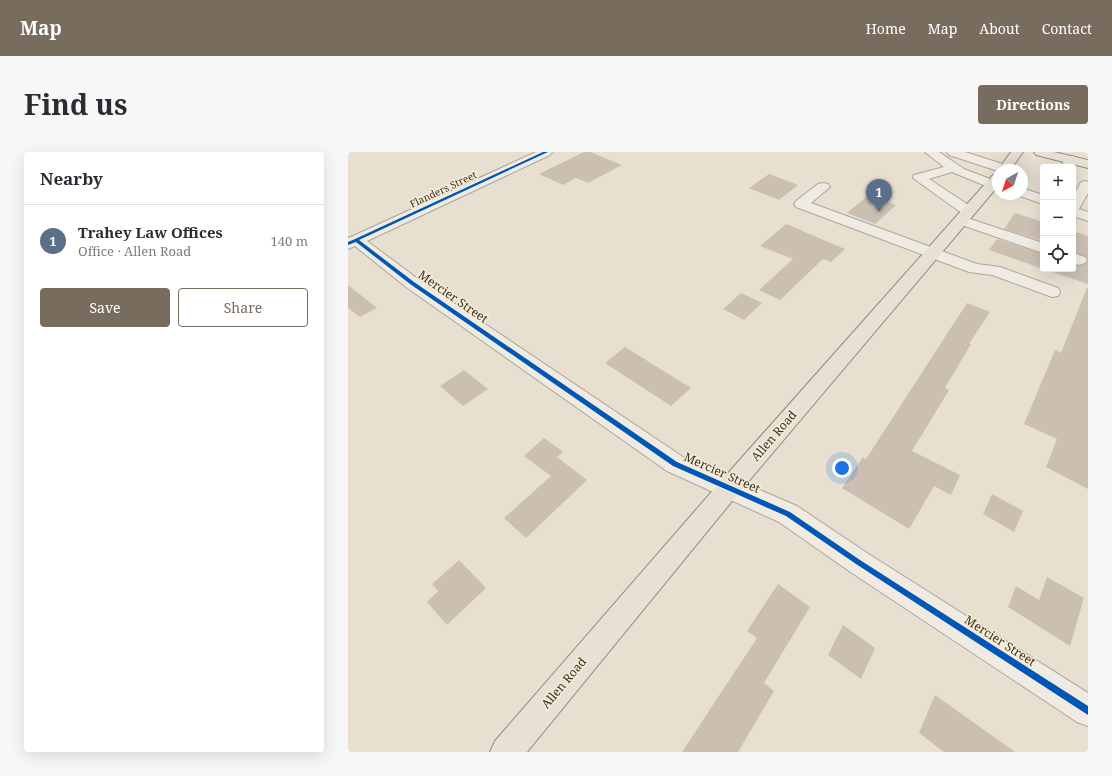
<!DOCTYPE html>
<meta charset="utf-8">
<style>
:root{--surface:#fff;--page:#f7f7f7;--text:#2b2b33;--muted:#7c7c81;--line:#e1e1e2;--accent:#786c5e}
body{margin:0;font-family:"Noto Serif",serif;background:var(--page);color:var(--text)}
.controls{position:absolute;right:12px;top:12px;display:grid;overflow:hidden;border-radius:4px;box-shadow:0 4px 16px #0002}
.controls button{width:36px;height:36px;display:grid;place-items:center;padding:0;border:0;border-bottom:1px solid var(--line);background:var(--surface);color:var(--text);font:20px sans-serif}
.compass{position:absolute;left:644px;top:12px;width:36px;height:36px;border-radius:50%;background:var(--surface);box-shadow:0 4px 16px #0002;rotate:219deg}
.you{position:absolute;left:494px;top:316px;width:14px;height:14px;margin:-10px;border:3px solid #fff;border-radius:50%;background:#1a73e8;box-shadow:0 0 0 6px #1a73e833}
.badge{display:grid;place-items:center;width:26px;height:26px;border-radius:50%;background:var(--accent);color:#fff;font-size:13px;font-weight:700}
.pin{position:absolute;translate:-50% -33px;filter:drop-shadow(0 1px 2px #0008)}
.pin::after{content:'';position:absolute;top:21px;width:14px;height:12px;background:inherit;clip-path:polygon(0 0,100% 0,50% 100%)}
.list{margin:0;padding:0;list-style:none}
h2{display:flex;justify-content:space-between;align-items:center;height:52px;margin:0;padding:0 16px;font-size:17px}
h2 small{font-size:13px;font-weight:400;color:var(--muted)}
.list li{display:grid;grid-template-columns:26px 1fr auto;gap:12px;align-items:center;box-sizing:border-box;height:72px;padding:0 16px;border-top:1px solid var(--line)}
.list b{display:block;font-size:15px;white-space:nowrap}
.list p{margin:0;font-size:13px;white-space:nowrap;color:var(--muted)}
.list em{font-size:13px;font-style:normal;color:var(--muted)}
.actions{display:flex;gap:8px;padding:12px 16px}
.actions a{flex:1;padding:9px 0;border:1px solid var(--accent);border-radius:4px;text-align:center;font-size:14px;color:var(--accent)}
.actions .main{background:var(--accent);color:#fff}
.icon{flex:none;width:22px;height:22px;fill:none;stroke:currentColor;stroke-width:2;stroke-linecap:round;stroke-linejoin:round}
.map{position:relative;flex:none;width:740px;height:600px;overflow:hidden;border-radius:4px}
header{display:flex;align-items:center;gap:24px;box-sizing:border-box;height:56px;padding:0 20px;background:var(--accent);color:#fff}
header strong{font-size:19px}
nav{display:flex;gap:22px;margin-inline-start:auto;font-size:14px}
.intro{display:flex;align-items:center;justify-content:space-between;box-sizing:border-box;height:96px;padding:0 24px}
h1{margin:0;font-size:28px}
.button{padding:10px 18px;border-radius:4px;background:var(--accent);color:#fff;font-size:14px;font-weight:700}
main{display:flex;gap:24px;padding:0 24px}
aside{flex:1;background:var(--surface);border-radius:4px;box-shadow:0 4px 16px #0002}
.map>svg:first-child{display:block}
.building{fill:#cbbfb2}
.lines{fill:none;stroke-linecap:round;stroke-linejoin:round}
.minor-casing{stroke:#ada599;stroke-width:2}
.major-casing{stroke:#928b80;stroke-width:2}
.minor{fill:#efebe3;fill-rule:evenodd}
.major{fill:#e6e1d4;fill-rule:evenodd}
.cycleway-casing{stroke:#f7eed8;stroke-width:2}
.cycleway{fill:#0057b8;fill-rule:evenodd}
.labels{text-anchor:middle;stroke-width:3;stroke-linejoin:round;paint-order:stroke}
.far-street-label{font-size:10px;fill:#3d2e20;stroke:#f7eed8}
.street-label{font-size:12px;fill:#3d2e20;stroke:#f7eed8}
</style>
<header>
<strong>Map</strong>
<nav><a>Home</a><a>Map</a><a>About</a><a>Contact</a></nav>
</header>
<div class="intro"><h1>Find us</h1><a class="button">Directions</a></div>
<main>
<aside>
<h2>Nearby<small></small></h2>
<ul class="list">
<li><span class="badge" style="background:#5c6f8a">1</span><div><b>Trahey Law Offices</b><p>Office · Allen Road</p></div><em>140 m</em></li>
</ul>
<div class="actions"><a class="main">Save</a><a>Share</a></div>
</aside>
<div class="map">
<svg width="740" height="600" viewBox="0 0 740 600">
<rect width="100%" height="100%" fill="#e7e0d1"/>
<g class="building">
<path d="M236 0H242L274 13 240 31 228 26 215 33 191 22Z"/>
<path d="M421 22 450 33 431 48 401 36Z"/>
<path d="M521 43 548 53 527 72 499 61Z"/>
<path d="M667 61 695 70V89L656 77Z"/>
<path d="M438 72 497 97 483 110 475 107 432 148 411 138 445 107 412 94Z"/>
<path d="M725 79 740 84V107L737 104 725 100Z"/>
<path d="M649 87 695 102V117L641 98Z"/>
<path d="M740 109V132L696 117H725V113L731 114 737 112Z"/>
<path d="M0 133 29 156 12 165 0 156Z"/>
<path d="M739 136H740V337L698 315 709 287 676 272 707 198 713 201Z"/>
<path d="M393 141 414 151 396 168 375 157Z"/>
<path d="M619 151 642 160 621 192H623L597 236 601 238 564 299 612 323 603 343 586 334 561 377 494 336 515 305 518 307Z"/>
<path d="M277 195 343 236 323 254 257 211Z"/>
<path d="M116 218 140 237 115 254 92 234Z"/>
<path d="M196 286 215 300 209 305 239 328 178 386 156 366 203 324 176 304Z"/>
<path d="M644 342 675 359 666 380 635 362Z"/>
<path d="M111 408 138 436 99 473 79 450 90 439 84 432Z"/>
<path d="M699 425 736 446 722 494 660 455 668 434 691 448Z"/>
<path d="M430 432 462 455 416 531 426 539 390 600H334L409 486 399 479Z"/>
<path d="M495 473 527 496 513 527 480 503Z"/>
<path d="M587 543 667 600H596L571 581Z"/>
</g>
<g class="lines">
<g class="minor-casing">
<g id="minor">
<path d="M188 0H204L202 3 19 89 70 127 335 305 449 354 519 401 740 541V574L729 570 501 419 431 370 319 319 58 135 7 94 0 97V86L3 85Z"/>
<path d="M577 0H591L616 17 650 30V39L604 20 581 27 625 56 627 59 625 62 620 63 615 62 565 26 566 23 596 15Z"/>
<path d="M599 0H617L661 14 663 17 650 19 601 3Z"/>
<path d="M723 4 727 5 729 8 724 15H712L719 5Z"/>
<path d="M738 29 740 30V41L731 57 740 60V69L725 64V44L733 30Z"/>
<path d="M475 31 480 32 482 35 463 51 629 112 652 115 710 136 712 140 710 144 704 145 644 123 621 120 448 55 446 52 448 49 470 32Z"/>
<path d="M674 36 695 43V52L669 43 674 42Z"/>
<path d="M613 64 695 91V101L608 71 606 68 608 65Z"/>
<path d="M725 101 737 105 739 108 737 111 731 113 725 111Z"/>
</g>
</g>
<g class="major-casing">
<g id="major">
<path d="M663 0H675L662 18H650Z"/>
<path d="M686 0H706L740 8V16L688 3Z"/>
<path d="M650 22V34L389 343 179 600H142L147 589 373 329 645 23Z"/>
</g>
</g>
<use href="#minor" class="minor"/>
<use href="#major" class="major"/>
<g class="cycleway-casing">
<path id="cycleway" d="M195 0H200L11 88 66 130 329 310 442 360 512 408 740 554V563L508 412 438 364 325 314 62 132 8 90 0 93V90L7 87Z"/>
</g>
<use href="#cycleway" class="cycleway"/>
</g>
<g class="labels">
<g class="far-street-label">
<text transform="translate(95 37) rotate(-25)" y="4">Flanders Street</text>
</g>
<g class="street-label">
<text transform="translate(105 145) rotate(35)" y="4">Mercier Street</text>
<text transform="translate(426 284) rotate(-49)" y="4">Allen Road</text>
<text transform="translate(374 321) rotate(24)" y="4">Mercier Street</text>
<text transform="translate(652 489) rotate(33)" y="4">Mercier Street</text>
<text transform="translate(216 531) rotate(-50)" y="4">Allen Road</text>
</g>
</g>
</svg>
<div class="controls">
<button>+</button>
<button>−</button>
<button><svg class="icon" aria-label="locate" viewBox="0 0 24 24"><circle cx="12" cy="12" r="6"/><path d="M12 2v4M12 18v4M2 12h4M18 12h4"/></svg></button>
</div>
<svg class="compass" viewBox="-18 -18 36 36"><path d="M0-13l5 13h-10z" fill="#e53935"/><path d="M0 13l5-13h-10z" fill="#7c7c81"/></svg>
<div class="you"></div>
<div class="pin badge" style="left:531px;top:60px;background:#5c6f8a">1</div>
</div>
</main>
